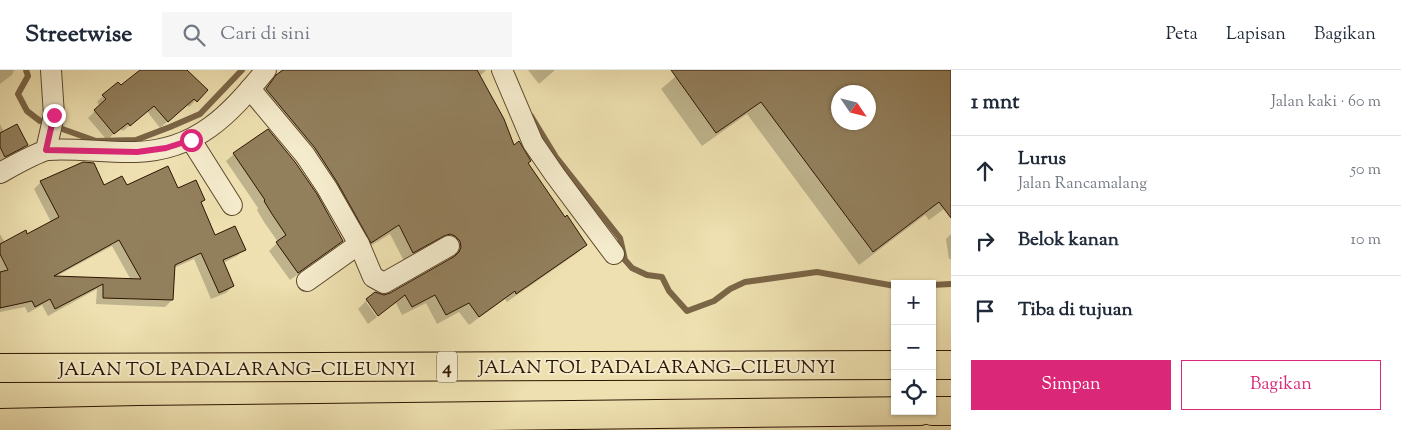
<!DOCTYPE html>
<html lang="id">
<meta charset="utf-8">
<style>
:root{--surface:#fff;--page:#f6f6f7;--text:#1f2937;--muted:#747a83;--line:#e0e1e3;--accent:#db2777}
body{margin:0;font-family:"Sorts Mill Goudy",serif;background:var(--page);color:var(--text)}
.controls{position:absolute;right:15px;bottom:15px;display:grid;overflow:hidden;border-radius:0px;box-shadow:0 1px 4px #0004}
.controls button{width:45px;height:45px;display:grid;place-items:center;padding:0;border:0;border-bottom:1px solid var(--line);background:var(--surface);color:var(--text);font:25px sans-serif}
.compass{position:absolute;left:831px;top:15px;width:45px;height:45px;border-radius:50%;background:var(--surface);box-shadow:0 1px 4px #0004;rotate:125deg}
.stop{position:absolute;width:15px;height:15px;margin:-11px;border:4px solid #db2777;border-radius:50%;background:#fff}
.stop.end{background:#db2777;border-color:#fff;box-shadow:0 1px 5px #0008}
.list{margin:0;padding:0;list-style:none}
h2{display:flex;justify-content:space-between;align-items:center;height:65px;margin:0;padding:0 20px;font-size:21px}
h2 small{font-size:16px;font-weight:400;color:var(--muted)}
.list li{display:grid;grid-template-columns:32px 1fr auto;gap:15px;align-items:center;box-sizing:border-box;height:70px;padding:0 20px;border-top:1px solid var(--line)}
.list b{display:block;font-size:19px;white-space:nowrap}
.list p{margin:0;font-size:16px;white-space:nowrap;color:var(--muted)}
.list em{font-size:16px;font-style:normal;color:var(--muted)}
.actions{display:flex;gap:10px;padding:15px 20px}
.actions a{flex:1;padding:11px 0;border:1px solid var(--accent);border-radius:0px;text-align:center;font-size:18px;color:var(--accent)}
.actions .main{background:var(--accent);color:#fff}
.icon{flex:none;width:28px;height:28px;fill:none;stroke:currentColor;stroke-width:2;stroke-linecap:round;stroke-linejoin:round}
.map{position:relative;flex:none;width:951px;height:360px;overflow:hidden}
header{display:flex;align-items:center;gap:30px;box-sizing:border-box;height:70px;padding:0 25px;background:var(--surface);border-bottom:1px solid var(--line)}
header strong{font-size:24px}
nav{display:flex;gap:28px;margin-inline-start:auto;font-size:18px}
.search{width:350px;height:45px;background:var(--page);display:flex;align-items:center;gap:12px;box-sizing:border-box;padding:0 18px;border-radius:0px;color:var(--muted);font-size:19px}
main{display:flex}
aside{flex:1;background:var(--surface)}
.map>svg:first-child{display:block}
.shadow{fill:#0003;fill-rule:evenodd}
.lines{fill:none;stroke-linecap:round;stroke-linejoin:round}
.stream{stroke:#7a6546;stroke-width:6}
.building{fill:#927f5c;stroke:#2e1500;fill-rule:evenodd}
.street-casing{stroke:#5e482c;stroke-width:22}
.highway-casing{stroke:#2e1500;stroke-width:30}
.street{stroke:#f4ebcc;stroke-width:20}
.highway{stroke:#eee0b0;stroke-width:28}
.route{stroke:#db2777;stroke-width:6}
.labels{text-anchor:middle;stroke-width:4;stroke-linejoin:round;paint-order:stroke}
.shield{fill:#f4ebcc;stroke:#69553d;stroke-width:1}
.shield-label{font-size:18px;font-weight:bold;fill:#2e1500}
.street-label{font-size:19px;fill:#2e1500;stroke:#f4ebcc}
</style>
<header>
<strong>Streetwise</strong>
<div class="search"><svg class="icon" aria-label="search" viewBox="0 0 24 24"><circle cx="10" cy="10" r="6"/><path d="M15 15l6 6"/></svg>Cari di sini</div>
<nav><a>Peta</a><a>Lapisan</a><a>Bagikan</a></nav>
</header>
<main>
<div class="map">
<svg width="951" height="360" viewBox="0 0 951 360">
<rect width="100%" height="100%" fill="#eee0b0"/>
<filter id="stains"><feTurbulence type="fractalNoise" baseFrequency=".004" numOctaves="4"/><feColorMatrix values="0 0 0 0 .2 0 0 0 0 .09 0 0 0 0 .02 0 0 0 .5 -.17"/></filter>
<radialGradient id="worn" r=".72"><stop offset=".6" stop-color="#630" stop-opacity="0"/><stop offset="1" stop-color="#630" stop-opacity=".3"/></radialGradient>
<g class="shadow">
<path d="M0 0H14L12 5 0 14Z"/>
<path d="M142 0H185L206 20 189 37 187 35 160 58 147 41 123 61 120 58 107 70 88 48 100 36 97 32 103 26 121 17Z"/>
<path d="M281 0H486L479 7 514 77 530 91 527 94 565 148 585 175 576 184 507 232 505 229 469 255 459 242 437 254 426 233 402 245 396 233 379 245 369 232H366L377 247 368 254 358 239 367 230 376 223 384 226 390 224 451 190V180L404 191 390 164 362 181 257 29Z"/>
<path d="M528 0H555L539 14Z"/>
<path d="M683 0H951V134L929 150 925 145 859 195 747 44 702 76 661 19ZM838 22H868V52H838Z"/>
<path d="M0 54 4 62 27 74 20 82 0 92Z"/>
<path d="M234 84 342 170 334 178 290 210 269 181 278 172 264 152 257 140 258 138 226 91Z"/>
<path d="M41 112 177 120 204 130 200 134 215 167 244 179 237 186 223 193 233 216 226 223 211 229 194 189 174 198 172 230 165 237 96 234 97 219 48 246 42 235 28 243 25 237 0 242V164L5 173 27 165 51 152 34 119ZM112 176 131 210 55 207Z"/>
<path d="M951 164V189H949L946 169Z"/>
</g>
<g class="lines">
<g class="stream">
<path d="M26 0 28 6 18 24 27 41 40 51 96 71 136 70 170 57 200 44 242 0"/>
<path d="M531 46 556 87 620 168 625 190 632 198 647 205 662 207 669 221 687 241 714 231 730 219 745 212 817 202 895 216"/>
<path d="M932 215 951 214"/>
</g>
</g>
<g class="building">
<path d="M140 0H187L208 20 197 32 194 29 168 52 154 36 130 56 128 53 114 64 94 40 106 29 102 25 118 12 121 15Z"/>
<path d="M283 0H477L504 49 514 75 519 71 531 91 528 93 565 147 567 145 587 175 516 224 515 221 479 247 469 233 446 245 435 225 412 237 405 225 378 246 366 229 375 222 384 225 390 223 455 186 459 182 461 177 460 171 455 166 450 164 444 166 413 183 399 155 371 173 337 112 315 78 266 19 276 5Z"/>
<path d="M671 0H951V148L939 132 873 182 761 32 716 63ZM838 22H868V52H838Z"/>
<path d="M17 54 28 75 5 87 0 77V63Z"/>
<path d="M268 59 295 92 317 124 343 171 298 203 276 172 286 165 272 144 264 131 265 130 233 83Z"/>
<path d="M83 92 94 93 104 115 122 106 127 115 168 96 178 118 196 110 205 130 201 132 215 165 235 156 246 180 223 190 234 216 219 223 201 183 175 195 173 230 103 228V214L55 239 50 229 35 237 32 231 0 238V202L8 200 0 184V174L26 160 27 164 59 147 40 111ZM119 170 141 209 54 206Z"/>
</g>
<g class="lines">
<g class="street-casing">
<g id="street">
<path d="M502 0 533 73 555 105 614 184"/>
<path d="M250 19 305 85 327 118 359 174 373 207 384 213 449 176"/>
<path d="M191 70 232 135"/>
<path d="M46 80 54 45 51 0"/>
<path d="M0 103C11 97 37 82 48 80 76 78 107 83 136 82 197 80 229 45 266 0"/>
<path d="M307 211 359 174"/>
</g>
</g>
<g class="highway-casing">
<g id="highway">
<path d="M932 295H951"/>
<path d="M0 298 895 295"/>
<path d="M932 341H951"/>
<path d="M0 353 139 350 920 341"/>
</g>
</g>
<use href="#street" class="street"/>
<use href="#highway" class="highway"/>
</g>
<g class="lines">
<path class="route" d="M54 45 46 80 137 82 166 78 191 70"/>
</g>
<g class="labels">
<rect class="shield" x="437" y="281.5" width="20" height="31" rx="4"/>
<g class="shield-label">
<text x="447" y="303">4</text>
</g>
<g class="street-label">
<text x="657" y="303">JALAN TOL PADALARANG–CILEUNYI</text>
<text x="237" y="305">JALAN TOL PADALARANG–CILEUNYI</text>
</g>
</g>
<rect width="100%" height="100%" filter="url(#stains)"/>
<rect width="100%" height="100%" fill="url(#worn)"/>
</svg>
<div class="controls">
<button>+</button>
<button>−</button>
<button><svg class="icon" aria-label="locate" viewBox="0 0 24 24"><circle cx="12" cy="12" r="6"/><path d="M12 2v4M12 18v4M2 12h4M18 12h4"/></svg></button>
</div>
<svg class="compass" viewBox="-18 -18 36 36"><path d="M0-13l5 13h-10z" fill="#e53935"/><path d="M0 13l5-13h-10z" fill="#747a83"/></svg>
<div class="stop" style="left:191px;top:70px"></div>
<div class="stop end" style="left:54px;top:45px"></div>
</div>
<aside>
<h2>1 mnt<small>Jalan kaki · 60 m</small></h2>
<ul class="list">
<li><svg class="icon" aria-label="ahead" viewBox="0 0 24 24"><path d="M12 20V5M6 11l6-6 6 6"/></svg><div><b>Lurus</b><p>Jalan Rancamalang</p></div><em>50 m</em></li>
<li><svg class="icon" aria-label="right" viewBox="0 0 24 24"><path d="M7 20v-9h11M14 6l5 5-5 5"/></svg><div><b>Belok kanan</b></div><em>10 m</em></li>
<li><svg class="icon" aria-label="arrive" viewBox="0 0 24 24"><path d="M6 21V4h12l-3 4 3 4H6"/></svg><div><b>Tiba di tujuan</b></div></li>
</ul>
<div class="actions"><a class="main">Simpan</a><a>Bagikan</a></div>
</aside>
</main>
